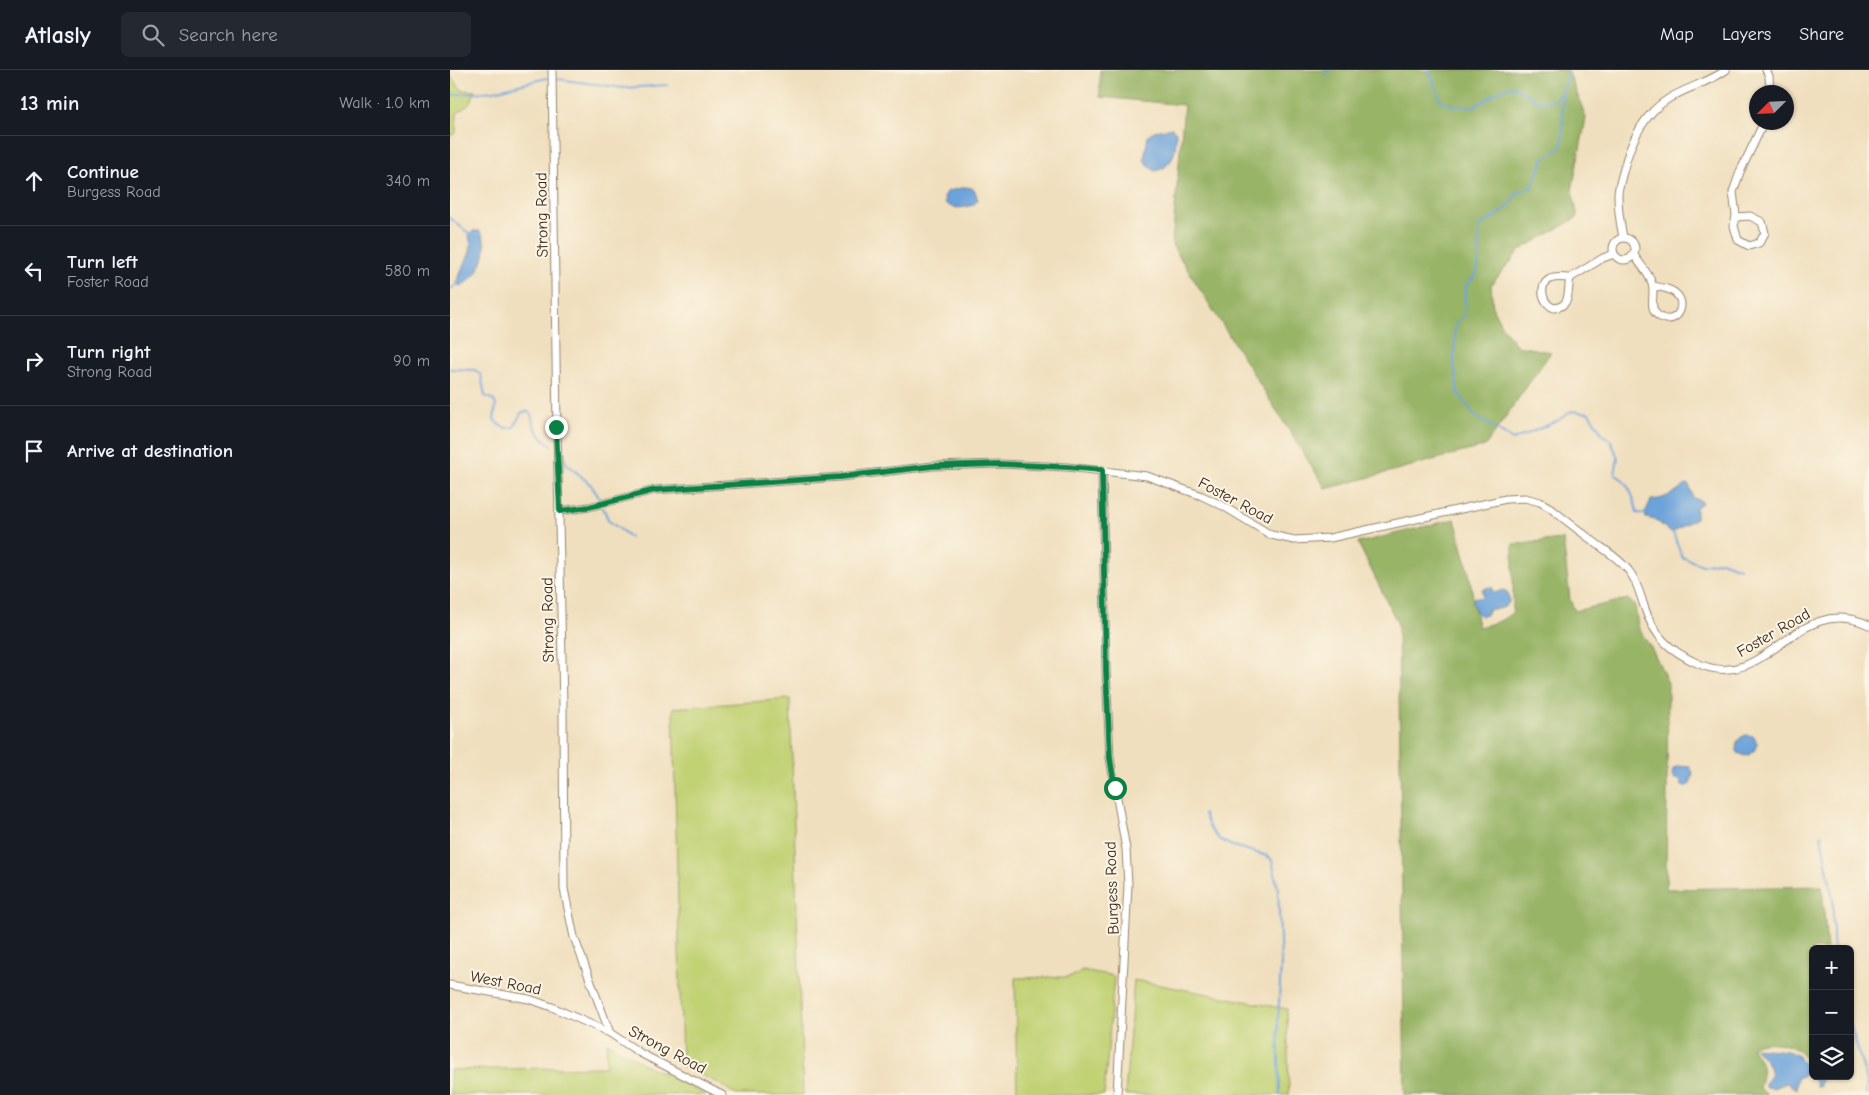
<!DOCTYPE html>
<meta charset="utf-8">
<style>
:root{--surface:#171b24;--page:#242831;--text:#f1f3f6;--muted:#9ea1a6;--line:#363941}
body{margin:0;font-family:"Comic Neue",sans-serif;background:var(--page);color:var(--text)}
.controls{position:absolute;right:15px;bottom:15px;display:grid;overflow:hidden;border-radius:8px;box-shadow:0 1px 4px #0004}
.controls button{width:45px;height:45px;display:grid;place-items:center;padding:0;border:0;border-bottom:1px solid var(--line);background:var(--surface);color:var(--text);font:25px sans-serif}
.compass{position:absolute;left:1299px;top:15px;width:45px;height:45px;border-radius:50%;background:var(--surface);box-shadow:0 1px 4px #0004;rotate:246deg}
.stop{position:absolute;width:15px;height:15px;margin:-11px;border:4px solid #0b8043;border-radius:50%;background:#fff}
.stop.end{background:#0b8043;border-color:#fff;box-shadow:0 1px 5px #0008}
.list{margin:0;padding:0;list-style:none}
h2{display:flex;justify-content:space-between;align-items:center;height:65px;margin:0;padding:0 20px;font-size:21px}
h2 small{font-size:16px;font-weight:400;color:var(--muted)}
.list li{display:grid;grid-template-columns:32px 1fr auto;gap:15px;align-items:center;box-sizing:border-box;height:90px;padding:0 20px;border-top:1px solid var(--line)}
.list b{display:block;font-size:19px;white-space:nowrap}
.list p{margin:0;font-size:16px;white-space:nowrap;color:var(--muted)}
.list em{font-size:16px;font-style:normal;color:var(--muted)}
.icon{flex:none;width:28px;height:28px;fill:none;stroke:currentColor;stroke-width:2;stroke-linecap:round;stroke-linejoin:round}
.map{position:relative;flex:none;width:1419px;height:1025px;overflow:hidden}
header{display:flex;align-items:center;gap:30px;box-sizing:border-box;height:70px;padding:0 25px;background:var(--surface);border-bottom:1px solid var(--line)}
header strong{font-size:24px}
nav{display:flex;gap:28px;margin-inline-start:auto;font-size:18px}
.search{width:350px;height:45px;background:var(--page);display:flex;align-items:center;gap:12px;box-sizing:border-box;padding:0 18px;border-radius:8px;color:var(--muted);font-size:19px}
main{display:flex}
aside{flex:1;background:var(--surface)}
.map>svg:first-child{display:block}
.green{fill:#c1d275;stroke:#7e7e4a}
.forest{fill:#98b466;stroke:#6a6f42}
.water{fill:#6ca3da;stroke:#54667c}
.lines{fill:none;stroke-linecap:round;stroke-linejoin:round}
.stream{stroke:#6ca3da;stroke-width:2}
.minor-casing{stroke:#96846e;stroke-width:9}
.minor{stroke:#fff;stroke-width:7}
.route{stroke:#0b8043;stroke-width:6}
.labels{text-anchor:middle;stroke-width:4;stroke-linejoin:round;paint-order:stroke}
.street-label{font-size:16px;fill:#3b2a1e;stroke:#fcf5e5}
</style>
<header>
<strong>Atlasly</strong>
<div class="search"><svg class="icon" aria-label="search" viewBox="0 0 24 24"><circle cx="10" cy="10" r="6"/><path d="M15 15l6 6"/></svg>Search here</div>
<nav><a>Map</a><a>Layers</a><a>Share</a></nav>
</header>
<main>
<aside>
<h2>13 min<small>Walk · 1.0 km</small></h2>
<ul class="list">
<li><svg class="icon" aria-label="ahead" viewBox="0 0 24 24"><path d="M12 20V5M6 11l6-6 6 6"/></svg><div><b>Continue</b><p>Burgess Road</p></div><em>340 m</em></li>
<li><svg class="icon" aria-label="left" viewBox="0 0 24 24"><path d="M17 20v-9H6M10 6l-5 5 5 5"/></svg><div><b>Turn left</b><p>Foster Road</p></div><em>580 m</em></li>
<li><svg class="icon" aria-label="right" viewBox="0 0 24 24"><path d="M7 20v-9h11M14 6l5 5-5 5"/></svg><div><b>Turn right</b><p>Strong Road</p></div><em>90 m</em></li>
<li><svg class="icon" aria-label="arrive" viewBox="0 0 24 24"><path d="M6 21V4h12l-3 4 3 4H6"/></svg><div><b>Arrive at destination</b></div></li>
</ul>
</aside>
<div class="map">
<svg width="1419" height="1025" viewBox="0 0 1419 1025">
<rect width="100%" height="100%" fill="#fcf5e5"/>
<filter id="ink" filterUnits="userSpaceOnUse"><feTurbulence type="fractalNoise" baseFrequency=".02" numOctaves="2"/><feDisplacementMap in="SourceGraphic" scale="10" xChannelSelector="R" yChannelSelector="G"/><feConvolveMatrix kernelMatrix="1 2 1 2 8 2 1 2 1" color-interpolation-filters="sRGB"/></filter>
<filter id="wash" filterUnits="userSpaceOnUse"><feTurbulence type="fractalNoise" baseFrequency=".0096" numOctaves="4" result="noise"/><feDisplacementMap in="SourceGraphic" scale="20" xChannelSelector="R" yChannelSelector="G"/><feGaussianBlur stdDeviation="1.12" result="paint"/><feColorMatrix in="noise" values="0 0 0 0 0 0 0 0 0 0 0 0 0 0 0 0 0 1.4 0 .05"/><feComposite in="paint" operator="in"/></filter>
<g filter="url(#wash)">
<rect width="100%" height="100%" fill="#f0dfbe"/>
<g class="green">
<path d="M0 6 12 20 26 21 19 34 7 43 6 63 0 66Z"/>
<path d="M340 629 353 1025H286L270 1014 232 996 223 638Z"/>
<path d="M632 900 664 906 654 1025H567L565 908 618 907 625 905Z"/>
<path d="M684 910 837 939 839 1025H675Z"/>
<path d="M157 972 194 994 256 1025H0V1000L156 997Z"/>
</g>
<g class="forest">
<path d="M650 0H1118L1136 48 1122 120 1128 147 1070 180 1041 215 1043 239 1051 255 1067 276 1101 282 1035 376 876 419 722 175 734 35 650 27Z"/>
<path d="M1005 449 1019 503 1028 557C1042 554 1052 552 1063 542V474L1113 469 1120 530 1125 541 1178 529 1185 536 1188 557 1204 583 1218 613 1216 819 1372 816 1377 879H1363V985L1356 989C1347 973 1316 968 1301 977 1312 995 1316 994 1309 1017L1317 1025H955L948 554 908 473Z"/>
</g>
<g class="water">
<path d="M722 58 726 62C726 80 725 96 705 101L697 95 694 89 698 66 704 61Z"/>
<path d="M516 117 522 118 525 121 528 130 523 135C514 138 503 140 495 133L494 126 498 121Z"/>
<path d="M23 161H30C43 179 28 210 9 216L6 213 20 182 21 175 19 165Z"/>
<path d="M1235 414 1239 415 1243 428 1250 430 1252 433 1246 437V448L1221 463 1206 450 1196 448 1195 443 1201 430C1212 430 1226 423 1235 414Z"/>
<path d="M1039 517 1043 518 1042 521 1045 523 1052 520 1056 521C1066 537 1050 540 1039 539L1036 545 1031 546 1026 542 1022 531 1025 527 1031 528 1033 526 1032 520Z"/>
<path d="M1296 665 1303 666 1307 672C1307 679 1302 685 1295 686L1288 683C1284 675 1287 668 1296 665Z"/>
<path d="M1228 696 1240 697 1243 703 1240 714 1235 717 1232 716 1230 710 1225 709 1222 705 1223 699Z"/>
<path d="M1304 978 1337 981 1347 985 1354 994 1359 995 1363 991V1006H1372L1370 1016H1366L1365 1010 1357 1004 1347 1008 1346 1019 1337 1013 1323 1018 1315 1017V1012L1321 1005C1319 992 1313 987 1304 978Z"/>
</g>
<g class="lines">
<g class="stream">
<path d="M977 0C985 9 985 21 992 32 1036 46 1028 26 1062 16L1091 32 1105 30 1115 16 1117 0"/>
<path d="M874 5 881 0"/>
<path d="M107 9 174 18 217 15"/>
<path d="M1112 21 1113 65 1111 78 1094 88 1082 117 1067 123C1058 142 1046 146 1029 156V192L1026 205 1015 217V244L1005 256 1004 291 1008 323 1025 346 1063 370 1107 351 1122 341 1139 343 1153 365 1161 371 1168 388 1165 404C1179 413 1184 427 1187 443L1196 444"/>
<path d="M0 25 44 21 97 8"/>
<path d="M0 148 21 165"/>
<path d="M0 219 8 214"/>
<path d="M0 299 25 300 31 305 35 326C49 331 46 336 44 349 49 357 55 360 64 357L71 343 76 341 81 344C84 359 89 366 101 375"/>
<path d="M111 376 116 393 141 415 150 429"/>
<path d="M153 438 159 451 180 467"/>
<path d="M1223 462 1232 487 1252 495 1271 491 1290 498"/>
<path d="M754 744 760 759 769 769 780 775 817 786 822 790 828 819 831 893 828 952 830 1025"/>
<path d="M1371 765 1383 830V870L1384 879"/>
<path d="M1400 953 1417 1011 1416 1025"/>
</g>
</g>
</g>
<g filter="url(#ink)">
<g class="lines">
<g class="minor-casing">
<g id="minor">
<path d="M102 0 107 357 113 636 114 819 124 867 160 963"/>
<path d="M1316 0 1319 6 1320 22"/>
<path d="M1286 147 1300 146 1312 152 1315 163 1309 173 1299 176 1288 170 1284 156 1286 145 1283 122 1290 102 1314 52"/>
<path d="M1173 167C1170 153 1168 139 1168 125 1168 118 1171 110 1173 102 1180 73 1192 45 1218 29 1237 17 1258 13 1276 0"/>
<circle cx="1174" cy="179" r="11"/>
<path d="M1183 184C1190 194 1199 203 1202 214 1206 225 1196 241 1212 248 1228 255 1240 231 1222 221 1217 218 1209 217 1203 216"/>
<path d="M1120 208C1114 208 1106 206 1100 209 1087 216 1093 234 1104 238 1122 236 1117 221 1120 208L1153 188 1164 184"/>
<path d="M652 400 656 600 660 688 676 779 678 815 667 1025"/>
<path d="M109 441 139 437 205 420 390 407 483 396 549 394 617 397 697 406 752 426 773 436 821 465 844 470 880 468 1056 429 1075 428 1090 432 1099 437C1115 450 1131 462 1147 474 1158 482 1171 490 1179 501 1187 511 1190 524 1194 536 1204 567 1220 581 1249 594 1318 624 1345 521 1419 555"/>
<path d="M0 915 79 929 102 937 160 963 190 983 272 1025"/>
</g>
</g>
<use href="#minor" class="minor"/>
</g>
</g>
<g class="lines" filter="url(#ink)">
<path class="route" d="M106 357 110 441 139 437 205 420 390 407 483 396 549 394 617 397 652 400 656 600 660 688 665 718"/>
</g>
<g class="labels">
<g class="street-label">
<text transform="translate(91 145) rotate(-91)" y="6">Strong Road</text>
<text transform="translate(786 430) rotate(28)" y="6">Foster Road</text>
<text transform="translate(97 550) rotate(-91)" y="6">Strong Road</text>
<text transform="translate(1323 562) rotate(-30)" y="6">Foster Road</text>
<text transform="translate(661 818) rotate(-92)" y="6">Burgess Road</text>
<text transform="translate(56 912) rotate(11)" y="6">West Road</text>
<text transform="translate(218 979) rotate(28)" y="6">Strong Road</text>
</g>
</g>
</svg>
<div class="controls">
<button>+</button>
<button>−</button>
<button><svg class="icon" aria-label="layers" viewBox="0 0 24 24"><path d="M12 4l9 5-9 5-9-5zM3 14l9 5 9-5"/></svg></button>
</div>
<svg class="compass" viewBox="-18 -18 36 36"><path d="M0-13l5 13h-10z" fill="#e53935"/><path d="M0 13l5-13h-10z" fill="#9ea1a6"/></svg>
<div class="stop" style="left:665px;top:718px"></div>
<div class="stop end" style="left:106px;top:357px"></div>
</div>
</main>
